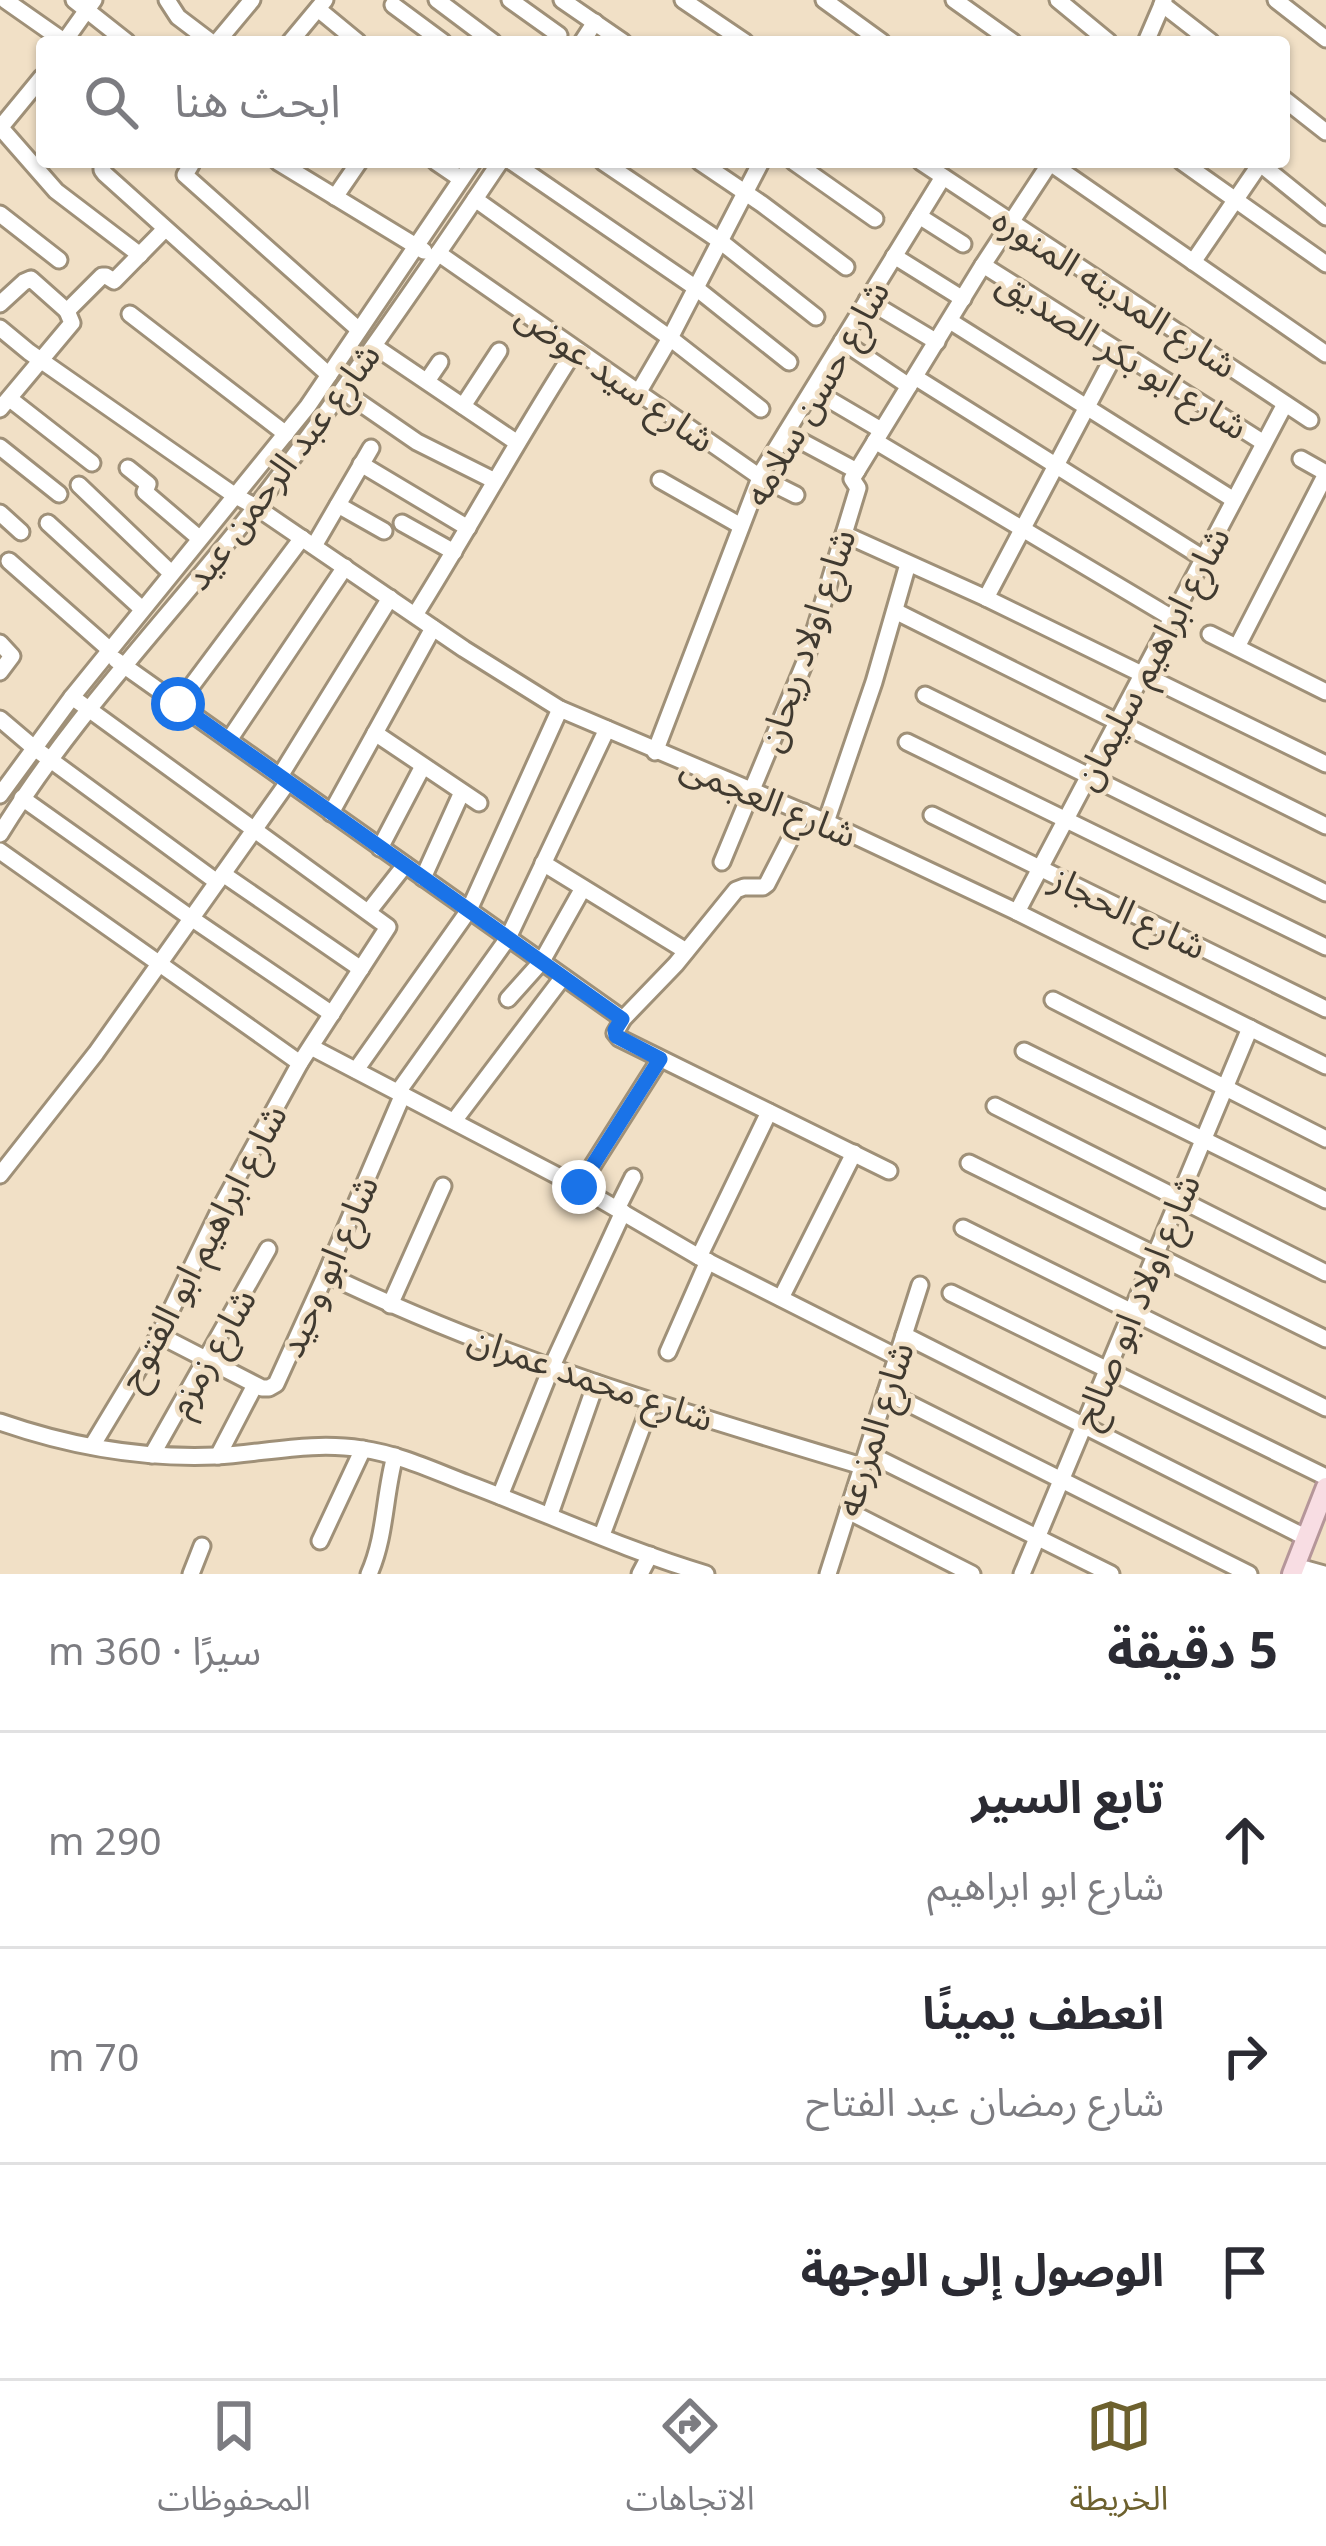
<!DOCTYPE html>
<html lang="ar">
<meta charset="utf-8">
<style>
:root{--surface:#fff;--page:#f2f2f3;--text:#2b2b33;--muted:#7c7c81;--line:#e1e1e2;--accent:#6d612e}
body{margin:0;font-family:"Noto Sans","Noto Sans Arabic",sans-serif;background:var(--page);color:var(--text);direction:rtl}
.stop{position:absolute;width:36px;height:36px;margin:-27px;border:9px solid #1a73e8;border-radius:50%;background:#fff}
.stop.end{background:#1a73e8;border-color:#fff;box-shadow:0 3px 12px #0008}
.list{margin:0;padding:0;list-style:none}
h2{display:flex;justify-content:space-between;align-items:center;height:156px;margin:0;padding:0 48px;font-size:51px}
h2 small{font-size:39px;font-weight:400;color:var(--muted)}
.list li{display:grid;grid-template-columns:78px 1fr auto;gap:36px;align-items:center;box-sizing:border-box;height:216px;padding:0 48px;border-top:3px solid var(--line)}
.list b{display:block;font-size:45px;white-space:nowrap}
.list p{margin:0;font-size:39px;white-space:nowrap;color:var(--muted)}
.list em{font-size:39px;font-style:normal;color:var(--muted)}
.icon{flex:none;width:66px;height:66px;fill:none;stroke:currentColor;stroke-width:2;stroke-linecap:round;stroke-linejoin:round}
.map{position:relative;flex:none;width:1326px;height:1574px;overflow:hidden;direction:ltr}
.search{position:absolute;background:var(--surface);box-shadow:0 3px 9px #0004;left:36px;right:36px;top:36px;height:132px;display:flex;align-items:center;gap:30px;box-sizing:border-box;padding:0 42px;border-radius:12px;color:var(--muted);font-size:45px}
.sheet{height:804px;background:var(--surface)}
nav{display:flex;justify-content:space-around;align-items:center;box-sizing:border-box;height:168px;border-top:3px solid var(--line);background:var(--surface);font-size:33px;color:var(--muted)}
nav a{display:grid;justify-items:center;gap:6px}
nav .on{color:var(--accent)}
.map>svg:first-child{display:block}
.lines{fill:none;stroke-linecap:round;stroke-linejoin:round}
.minor-casing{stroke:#9f9078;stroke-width:21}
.major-casing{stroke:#b59699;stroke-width:24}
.minor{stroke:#fff;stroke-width:15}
.major{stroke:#f8dde3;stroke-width:18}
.route{stroke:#1a73e8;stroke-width:15}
.labels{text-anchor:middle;stroke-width:9;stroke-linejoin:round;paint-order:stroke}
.street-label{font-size:36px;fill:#403a30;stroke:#f1e0c6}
</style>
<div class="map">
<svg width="1326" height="1574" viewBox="0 0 1326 1574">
<rect width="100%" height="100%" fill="#f1e0c6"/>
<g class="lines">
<g class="minor-casing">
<g id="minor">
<path d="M5 0 65 42"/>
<path d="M74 0 127 42"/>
<path d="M167 0 178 17 211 42"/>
<path d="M437 0 493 42"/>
<path d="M510 0 559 35"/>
<path d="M562 0 623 42"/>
<path d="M683 0 745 42"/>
<path d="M824 0 882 42"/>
<path d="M954 0 1013 42"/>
<path d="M1058 0 1109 42"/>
<path d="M1276 0 1326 39"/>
<path d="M1162 4 1211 42"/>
<path d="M393 5 443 42"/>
<path d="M318 9 358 42"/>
<path d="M64 42 94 0"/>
<path d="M217 42 252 0"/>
<path d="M290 42 325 0"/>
<path d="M582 42 595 22"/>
<path d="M1146 42 1164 0"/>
<path d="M1284 99 1326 132"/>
<path d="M0 127 56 191 140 255"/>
<path d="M0 128 42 77"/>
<path d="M102 162V170L105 174 329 375"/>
<path d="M189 162 191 165 185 175 359 330"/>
<path d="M278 162 424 251"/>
<path d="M436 162 461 179"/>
<path d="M512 162 696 288 789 362"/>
<path d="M603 162 720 241 816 317"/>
<path d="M700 162 762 204 846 267"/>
<path d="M794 162 875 219"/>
<path d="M921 162 1310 420"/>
<path d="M1049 162 1326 354"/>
<path d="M1182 162 1326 264"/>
<path d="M1258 162 1326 217"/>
<path d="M335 197 359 162"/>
<path d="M475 199 670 338 761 409"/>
<path d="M0 214 59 260"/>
<path d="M919 216 963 244"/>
<path d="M438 253 760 477 796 495"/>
<path d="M894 256 963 299"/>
<path d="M1193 262 1260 164"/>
<path d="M983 265 1264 443"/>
<path d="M867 300 937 342"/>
<path d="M0 304 24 282 31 279 67 311"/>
<path d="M130 314 286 434"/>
<path d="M950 321 1234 500"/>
<path d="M0 328 29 352 234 495 256 507 464 649 560 709 826 822 1017 912 1326 1066"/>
<path d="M842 341 909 386"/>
<path d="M374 346 516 442"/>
<path d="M915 377 1203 558"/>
<path d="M427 381 440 362"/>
<path d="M813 390 881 430"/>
<path d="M343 391 417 442 495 481"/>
<path d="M638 393 670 338 761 162"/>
<path d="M10 399 92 463"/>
<path d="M463 406 499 351"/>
<path d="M0 409 72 323 67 311 102 276H106L114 281 165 229"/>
<path d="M786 433 857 471"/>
<path d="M875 441 1172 618"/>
<path d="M0 447 59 494"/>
<path d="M1301 459 1326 473"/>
<path d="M361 464 468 528"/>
<path d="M128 468 148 484 145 492 199 538"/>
<path d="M660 480 741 526"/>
<path d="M79 485 171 573"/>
<path d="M338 505 384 531"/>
<path d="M0 513 21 532"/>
<path d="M48 523 142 609"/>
<path d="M402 523 454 552"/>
<path d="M844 534 986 598 1326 764"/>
<path d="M314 546 371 448"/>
<path d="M9 561 110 650"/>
<path d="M986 598 1117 350"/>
<path d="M895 611 1326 826"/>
<path d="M415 615C470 527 519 437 575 350"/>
<path d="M1210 634 1326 692"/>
<path d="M0 643 12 656 0 672"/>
<path d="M1237 647 1326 474"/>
<path d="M116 660 623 1019"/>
<path d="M925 695 1326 893"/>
<path d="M72 697 388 927 300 1063 221 1207 159 1335 92 1446"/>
<path d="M178 704 302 538"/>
<path d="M0 719 33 747 217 882"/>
<path d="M375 733 479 803"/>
<path d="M229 740 345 567"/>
<path d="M907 742 1326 947"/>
<path d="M655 752 763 470 943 177"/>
<path d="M280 776 390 598"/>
<path d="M0 795 72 697 308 406 473 162"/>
<path d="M22 798 191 918 332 1014"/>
<path d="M804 812 767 884 763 887H744L736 890 676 964 623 1019 615 1033 619 1038 889 1171"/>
<path d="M331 813 433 628"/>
<path d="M932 815 1326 1009"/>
<path d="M826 822 874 682 908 564"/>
<path d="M0 834C74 714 172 615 258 504 343 393 422 278 500 162"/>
<path d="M380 848 423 766"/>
<path d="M0 851 300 1063"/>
<path d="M722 862 805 662 858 488 852 479 983 265 1050 163"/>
<path d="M543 863 686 951"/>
<path d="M223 874 361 969"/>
<path d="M423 878 462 792"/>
<path d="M369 911 405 865"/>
<path d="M1017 912 1285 404"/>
<path d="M508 999 542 961 583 888"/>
<path d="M1053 1000 1326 1139"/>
<path d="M311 1047 579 1187 699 1257 897 1357"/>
<path d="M1024 1051 1326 1200"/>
<path d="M356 1070 469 910 560 709"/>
<path d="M398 1092 508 938 607 729"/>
<path d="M995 1106 1326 1273"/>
<path d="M454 1121 563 977"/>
<path d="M969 1163 1326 1339"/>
<path d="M0 1175 96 1053 288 782"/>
<path d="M579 1187 660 1059"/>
<path d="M617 1209 633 1177"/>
<path d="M963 1228 1326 1408"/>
<path d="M699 1257 769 1112"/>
<path d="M326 1274C497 1357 681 1412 862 1466"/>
<path d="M951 1293 1326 1477"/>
<path d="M781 1298 854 1153"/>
<path d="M390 1305 443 1186"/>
<path d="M159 1335 262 1388H269L276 1384 326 1274 403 1094"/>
<path d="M904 1335 1307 1538"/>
<path d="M668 1352 708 1261"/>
<path d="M886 1392 1249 1574"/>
<path d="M0 1422C69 1446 143 1459 216 1456 266 1453 312 1441 362 1449 398 1454 432 1470 466 1483 546 1513 625 1550 706 1574"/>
<path d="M867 1453 1111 1574"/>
<path d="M152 1455 268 1249"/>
<path d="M218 1456 255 1385"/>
<path d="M500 1496 552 1366 623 1212"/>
<path d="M848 1511 972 1574"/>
<path d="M550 1514 596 1383"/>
<path d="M602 1535 651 1403"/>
<path d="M320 1541 363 1449"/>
<path d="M1306 1569 1324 1574"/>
<path d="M191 1574 202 1546"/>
<path d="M369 1574C386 1536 384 1495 395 1456"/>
<path d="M640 1574 650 1555"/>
<path d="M828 1574 920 1285"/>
<path d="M1022 1574 1250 1028"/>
</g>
</g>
<g class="major-casing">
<path id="major" d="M1292 1574 1326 1487"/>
</g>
<use href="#minor" class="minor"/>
<use href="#major" class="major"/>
</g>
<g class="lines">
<path class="route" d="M178 704 622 1019 615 1030 616 1036 660 1059 579 1187"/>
</g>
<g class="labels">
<g class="street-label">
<text transform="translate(1115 292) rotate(33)" y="13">شارع المدينه المنوره</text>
<text transform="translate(1123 354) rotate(32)" y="13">شارع ابو بكر الصديق</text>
<text transform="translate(616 377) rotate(35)" y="13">شارع سيد عوض</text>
<text transform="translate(816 393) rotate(-60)" y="13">شارع حسن سلامه</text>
<text transform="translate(282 466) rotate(-53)" y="13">شارع عبد الرحمن عيد</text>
<text transform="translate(806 640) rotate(-71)" y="13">شارع اولاد ريحان</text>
<text transform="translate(1151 658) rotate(-62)" y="13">شارع ابراهيم سليمان</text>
<text transform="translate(769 800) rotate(23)" y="13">شارع العجمى</text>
<text transform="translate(1129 912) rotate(26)" y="13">شارع الحجاز</text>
<text transform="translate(202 1247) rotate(-62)" y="13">شارع ابراهيم ابو الفتوح</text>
<text transform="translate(328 1266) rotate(-66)" y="13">شارع ابو وحيد</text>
<text transform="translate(1136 1301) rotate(-67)" y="13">شارع اولاد ابو صالح</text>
<text transform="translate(211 1352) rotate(-60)" y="13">شارع زمزم</text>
<text transform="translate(591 1378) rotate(19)" y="13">شارع محمد عمران</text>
<text transform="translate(874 1429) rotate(-72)" y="13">شارع المزرعه</text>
</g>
</g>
</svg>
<div class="stop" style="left:178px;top:704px"></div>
<div class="stop end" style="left:579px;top:1187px"></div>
<div class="search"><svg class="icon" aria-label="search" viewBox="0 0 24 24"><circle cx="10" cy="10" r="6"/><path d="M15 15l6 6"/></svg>ابحث هنا</div>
</div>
<section class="sheet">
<h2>5 دقيقة<small>سيرًا · 360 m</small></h2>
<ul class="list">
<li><svg class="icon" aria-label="ahead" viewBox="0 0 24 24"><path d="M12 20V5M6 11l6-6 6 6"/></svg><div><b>تابع السير</b><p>شارع ابو ابراهيم</p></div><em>290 m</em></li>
<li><svg class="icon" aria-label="right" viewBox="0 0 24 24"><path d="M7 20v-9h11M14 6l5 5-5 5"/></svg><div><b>انعطف يمينًا</b><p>شارع رمضان عبد الفتاح</p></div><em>70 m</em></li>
<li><svg class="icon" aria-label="arrive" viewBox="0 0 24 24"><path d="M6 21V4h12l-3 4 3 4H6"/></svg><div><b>الوصول إلى الوجهة</b></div></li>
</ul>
</section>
<nav>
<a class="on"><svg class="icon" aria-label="map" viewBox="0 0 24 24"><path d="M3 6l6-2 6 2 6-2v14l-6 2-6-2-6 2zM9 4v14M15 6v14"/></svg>الخريطة</a>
<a><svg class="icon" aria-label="directions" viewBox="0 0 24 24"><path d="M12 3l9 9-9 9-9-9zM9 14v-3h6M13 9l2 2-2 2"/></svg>الاتجاهات</a>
<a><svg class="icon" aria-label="saved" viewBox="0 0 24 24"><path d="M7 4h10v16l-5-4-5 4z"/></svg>المحفوظات</a>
</nav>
